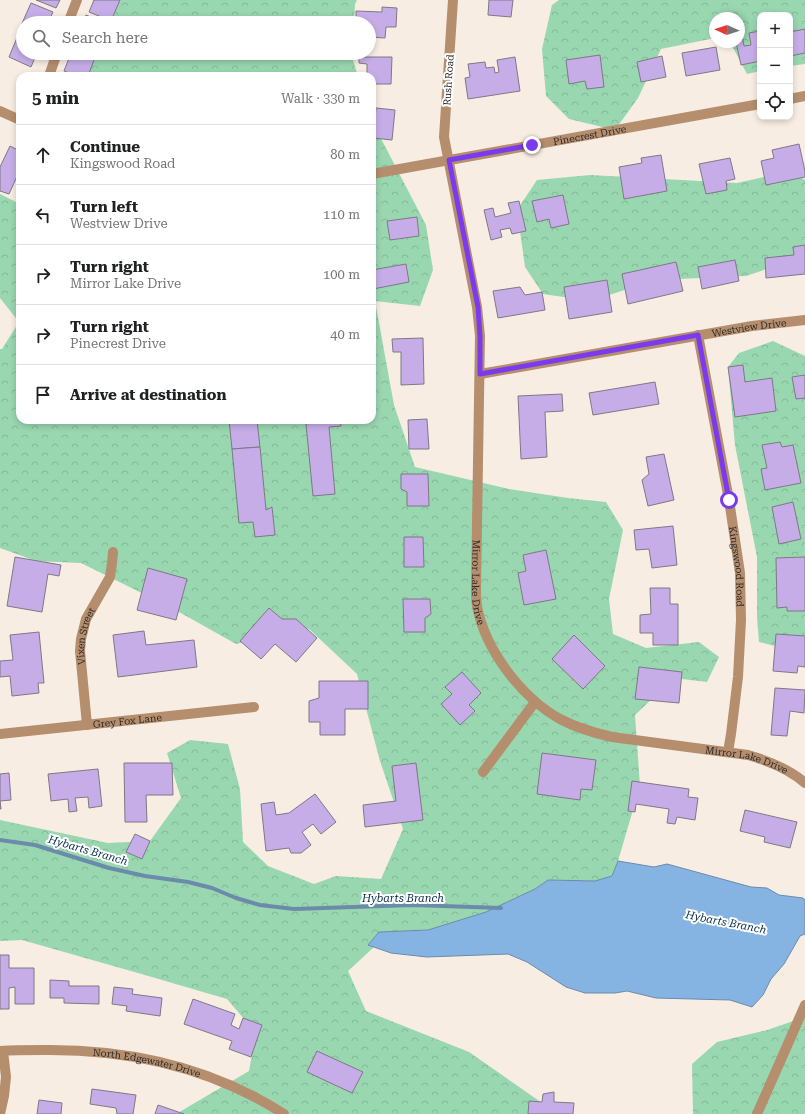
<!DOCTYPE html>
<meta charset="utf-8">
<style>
:root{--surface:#fff;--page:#f6f6f6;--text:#202124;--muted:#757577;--line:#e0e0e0}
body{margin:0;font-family:"Roboto Serif",serif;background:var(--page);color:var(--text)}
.controls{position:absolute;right:12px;top:12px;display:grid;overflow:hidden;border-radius:8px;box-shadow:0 2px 6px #0003}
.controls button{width:36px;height:36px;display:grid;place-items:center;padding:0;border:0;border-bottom:1px solid var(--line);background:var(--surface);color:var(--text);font:20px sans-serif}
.compass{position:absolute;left:709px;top:12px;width:36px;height:36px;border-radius:50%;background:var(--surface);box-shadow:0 2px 6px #0003;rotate:273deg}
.stop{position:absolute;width:12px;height:12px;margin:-9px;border:3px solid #7c3aed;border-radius:50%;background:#fff}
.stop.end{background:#7c3aed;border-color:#fff;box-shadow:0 1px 4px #0008}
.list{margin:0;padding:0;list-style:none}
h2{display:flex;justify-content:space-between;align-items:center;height:52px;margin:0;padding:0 16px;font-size:17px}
h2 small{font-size:13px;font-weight:400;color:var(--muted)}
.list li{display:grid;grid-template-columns:26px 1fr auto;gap:12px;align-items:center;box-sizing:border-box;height:60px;padding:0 16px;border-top:1px solid var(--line)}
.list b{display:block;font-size:15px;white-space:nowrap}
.list p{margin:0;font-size:13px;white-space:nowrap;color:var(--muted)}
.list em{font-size:13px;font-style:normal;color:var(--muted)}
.icon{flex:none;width:22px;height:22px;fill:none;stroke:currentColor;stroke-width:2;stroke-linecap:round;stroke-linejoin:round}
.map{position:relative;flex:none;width:805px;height:1114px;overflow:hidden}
.search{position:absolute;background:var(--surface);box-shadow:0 2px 6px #0003;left:16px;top:16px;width:360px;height:44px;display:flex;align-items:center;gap:10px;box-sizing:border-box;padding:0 14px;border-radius:22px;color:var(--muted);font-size:15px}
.panel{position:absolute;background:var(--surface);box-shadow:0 2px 6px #0003;left:16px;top:72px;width:360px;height:352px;border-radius:12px}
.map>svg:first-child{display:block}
.forest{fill:url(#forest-crowns)}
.water{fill:#85b4e3;stroke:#6b8bab}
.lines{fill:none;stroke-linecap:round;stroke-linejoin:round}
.stream{stroke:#6b8bab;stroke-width:4}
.building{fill:#c6ade7;stroke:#7d7984}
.minor{stroke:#b58e6e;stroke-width:10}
.route{stroke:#7c3aed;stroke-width:5}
.labels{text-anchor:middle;stroke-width:4;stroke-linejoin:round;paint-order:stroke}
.street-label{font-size:10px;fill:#2f2b28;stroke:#fff}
.water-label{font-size:11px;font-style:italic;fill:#082c4a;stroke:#fff}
</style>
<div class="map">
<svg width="805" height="1114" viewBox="0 0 805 1114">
<defs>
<pattern id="forest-crowns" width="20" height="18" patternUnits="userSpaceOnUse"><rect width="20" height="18" fill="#99d7b0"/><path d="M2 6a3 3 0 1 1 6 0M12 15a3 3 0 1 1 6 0" fill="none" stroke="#84b997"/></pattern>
</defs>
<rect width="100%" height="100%" fill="#f7ede3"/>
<g class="forest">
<path d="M92 0H357L355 4 354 23H101L98 3Z"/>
<path d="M559 0H805V64L790 66V15H760V71L747 74 730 42H739V18H715V38L661 49 638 98 615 130 569 119 546 96 542 49 552 5Z"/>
<path d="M83 53H352V57L358 76H75L74 69Z"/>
<path d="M372 116 376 129 426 225 433 270 420 306 375 301 394 405 415 467 509 489 568 498 606 502 623 530 609 599 613 634 646 648 699 642 719 657 707 682 674 678 635 715 640 786 618 861 612 876 596 881 548 880 535 889 486 912 428 930 379 932 368 945 374 947 348 971 366 1011 469 1052 558 1114H176L249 1071 256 1033 227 999 145 975 22 940 0 941V820L108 843 150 841 181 798 167 753 190 740 228 744 240 789 243 842 268 866 314 884 336 876 381 879 403 829 380 761 357 674 309 629 236 644 172 608 81 563 36 561 0 548V349H2L19 322 0 298V194L20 204V420H372Z"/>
<path d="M790 171 805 180V256L746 276 655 280 591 301 543 294 525 267 517 210 537 180 590 175 737 183Z"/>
<path d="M773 341 805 356V640L788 649 759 642 757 617V557L735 445 728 367 739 353Z"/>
<path d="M805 1017V1114H693L692 1064 717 1042 767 1030Z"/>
</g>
<path class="water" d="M618 861 654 867 667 864 751 887 767 888 779 895 803 898 805 900V934L800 936 784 964 771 979 763 995 752 1007 730 1000 656 998 627 991 615 993H585L566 987 527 962 508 954 427 957 391 953 368 945 379 932 428 930 486 912 535 889 548 880 595 881 612 876Z"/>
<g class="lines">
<path class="stream" d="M0 840 35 845 109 868 145 876 188 882 212 888 236 898 260 905 294 909 413 905 501 908"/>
</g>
<g class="building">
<path d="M36 0H60L56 8Z"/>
<path d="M94 0H120L111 21 89 12Z"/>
<path d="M489 0H513L511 17 488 15Z"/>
<path d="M31 3 53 12 48 23H23V29L20 28Z"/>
<path d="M382 7 397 8 396 27H386L385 38 369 37V23H356V11L382 12Z"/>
<path d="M86 15 105 23H83Z"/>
<path d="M805 29V53L790 56V32Z"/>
<path d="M760 31V61L741 65 736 42H739V36L742 35 744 46 751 45 749 33Z"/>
<path d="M19 33 23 34V53H37L31 67 9 57Z"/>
<path d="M716 47 720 70 686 76 682 53Z"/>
<path d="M71 53H91L96 55 88 76H76L64 71Z"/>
<path d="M600 55 604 87 587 89 585 81 569 84 566 60Z"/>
<path d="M662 56 666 77 641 82 637 62Z"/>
<path d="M359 57H392L391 84H372V76H359L360 74H367V64L359 63Z"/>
<path d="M515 57 520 91 468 99 465 78 470 77 468 64 485 62 486 68 494 67 495 73 499 72 497 60Z"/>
<path d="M376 108 395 110 392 140 373 138Z"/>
<path d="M799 144 805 171V177L766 185 761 161 774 158 772 150Z"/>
<path d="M10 146 20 151V170L9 194 0 191V167Z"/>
<path d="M661 155 667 191 624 199 619 167 642 163 641 158Z"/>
<path d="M730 158 735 179 726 181 727 190 706 194 699 164Z"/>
<path d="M563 195 569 224 551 228 549 219 537 222 532 201Z"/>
<path d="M519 201 526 231 512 234 510 228 500 230 502 237 491 240 484 210 493 208 495 217 511 213 508 203Z"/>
<path d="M417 217 419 236 390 240 387 221Z"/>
<path d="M805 245V274L766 278 765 258 794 255 793 247Z"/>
<path d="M735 260 739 281 702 289 698 267Z"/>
<path d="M676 262 683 291 628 304 622 274Z"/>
<path d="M406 264 409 282 373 289 372 281V270Z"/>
<path d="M607 280 612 312 569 319 564 287Z"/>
<path d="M520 287 525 295 542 292 545 310 498 318 493 291Z"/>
<path d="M423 338 424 384 401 385V352H393L392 339Z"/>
<path d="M743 365 745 382 772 378 776 411 735 417 728 367Z"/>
<path d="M805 375V398L796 399 792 377Z"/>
<path d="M655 382 659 404 593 415 589 393Z"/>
<path d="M562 394 563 411 545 412 547 457 521 459 518 396Z"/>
<path d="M427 419 429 449H409L408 420Z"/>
<path d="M229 420H257L260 447 232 449Z"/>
<path d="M312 420H340L341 426 329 427 335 494 313 496 306 424 312 423Z"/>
<path d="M780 442 782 447 793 445 801 483 765 490 761 469 767 468 762 445Z"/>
<path d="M260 447 266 510 272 507 275 535 255 537 253 522 239 523 232 449Z"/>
<path d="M664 454 674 500 648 506 642 480 649 474 646 457Z"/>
<path d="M401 474H428L429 506H407V492L401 489Z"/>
<path d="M793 502 801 539 779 544 772 507Z"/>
<path d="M673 526 677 565 652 568 649 549 636 550 634 530Z"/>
<path d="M404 537H423L424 567H404Z"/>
<path d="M546 550 556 599 524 605 518 573 526 571 523 555Z"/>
<path d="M15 557 61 565 59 576 48 574 42 612 7 606Z"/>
<path d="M805 557V611H787V607L777 608 776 558Z"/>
<path d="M148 568 187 579 176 620 137 610Z"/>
<path d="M650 588H670V604H678V645H653V633H640V615L651 614Z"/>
<path d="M403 599H430L431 614 425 618V632H404Z"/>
<path d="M269 608 282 619H296L317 638 296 662 275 644 261 659 240 641Z"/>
<path d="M144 631 146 645 194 640 197 667 118 677 113 635Z"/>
<path d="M39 632 44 683H38L39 693 12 696 10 676 0 677V661L13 660 10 635Z"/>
<path d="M776 634 805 636V667L798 666 797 673 773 671Z"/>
<path d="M574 635 605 666 583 689 552 659Z"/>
<path d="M639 667 682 672 679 703 635 699Z"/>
<path d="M462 672 481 693 469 705 475 711 460 725 441 704 452 694 445 687Z"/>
<path d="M319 681H368V709H345V735H320V722H309V701L319 698Z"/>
<path d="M775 688 805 690 804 713 790 711 787 736 771 735Z"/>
<path d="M542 753 596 760 592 790 581 789 580 800 537 794Z"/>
<path d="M124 763H172L173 795H146L147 822H125Z"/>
<path d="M416 763 423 820 365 827 363 805 396 801 392 766Z"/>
<path d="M98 769 102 806 89 808 88 797 75 798 77 811 69 812 68 799 51 801 48 774Z"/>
<path d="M9 773 11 800 0 801 1 809H0V774Z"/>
<path d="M632 781 689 789 688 797 698 798 695 820 677 817 675 824 667 823 669 809 636 804 635 812 628 811Z"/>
<path d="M315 794 336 822 321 834 313 824 302 832 311 845 301 853H291L289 848 266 851 261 804 274 802 276 815 289 813Z"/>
<path d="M745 810 797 822 790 848 764 842 765 837 740 831Z"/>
<path d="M135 834 150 841 142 859 126 852Z"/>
<path d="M0 955H9V968H34V1004H15V987L9 988V1009H0Z"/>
<path d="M50 980 69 981V986H99V1004L64 1003V998H50Z"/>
<path d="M114 987 133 989 132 994 162 998 160 1016 126 1011 127 1006 112 1004Z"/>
<path d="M193 999 235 1014 231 1025 239 1029 243 1018 262 1025 251 1057 229 1049 232 1041 184 1024Z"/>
<path d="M317 1051 363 1072 352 1093 307 1072Z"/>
<path d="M92 1089 136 1095 133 1114H117L116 1108 90 1104Z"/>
<path d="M554 1092V1102L574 1103 573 1114H528L529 1101 542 1102 543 1094Z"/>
<path d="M39 1100 62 1103 61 1114H37Z"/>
<path d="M158 1105 184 1114H155Z"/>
</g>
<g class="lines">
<g class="minor">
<path id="s1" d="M453 0 444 137 477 307 480 336 476 588C476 594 476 600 477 606 485 650 522 698 560 719 577 728 594 733 612 737L748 755C769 761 789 769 805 783"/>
<path d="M68 23 77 0"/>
<path d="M49 76 57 53"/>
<path d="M790 99 805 96"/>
<path d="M0 111 20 120"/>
<path id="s2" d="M372 174 760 104"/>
<path id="s3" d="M698 335 729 500 740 573 741 620 738 677 731 734 728 752"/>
<path id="s4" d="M480 374 752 326 805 320"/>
<path id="s5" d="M87 725 80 651 81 639 86 619 110 577 112 563 113 552"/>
<path id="s6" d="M0 734 254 707"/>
<path d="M483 772 535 702"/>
<path id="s7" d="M0 1051C14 1050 29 1050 43 1050 128 1049 211 1067 284 1114"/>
<path d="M0 1114 4 1096 6 1077 3 1051"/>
<path d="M757 1114 805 1005"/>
</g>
</g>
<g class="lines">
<path class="route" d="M532 145 449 160 478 307 480 336V374L698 335 729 500"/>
</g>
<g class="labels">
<g class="street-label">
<text transform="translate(448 80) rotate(-86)" y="4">Rush Road</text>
<text dy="4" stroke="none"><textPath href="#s2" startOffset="221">Pinecrest Drive</textPath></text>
<text dy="4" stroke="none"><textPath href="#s4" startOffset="273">Westview Drive</textPath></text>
<text dy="4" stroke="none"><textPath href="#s3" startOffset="235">Kingswood Road</textPath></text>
<text dy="4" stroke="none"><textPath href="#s1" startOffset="586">Mirror Lake Drive</textPath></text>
<text dy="4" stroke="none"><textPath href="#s5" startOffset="90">Vixen Street</textPath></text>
<text dy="4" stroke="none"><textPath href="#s6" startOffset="128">Grey Fox Lane</textPath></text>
<text dy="4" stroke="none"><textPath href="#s1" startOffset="946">Mirror Lake Drive</textPath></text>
<text dy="4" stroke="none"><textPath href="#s7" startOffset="148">North Edgewater Drive</textPath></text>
</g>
<g class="water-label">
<text transform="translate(88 850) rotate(16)" y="4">Hybarts Branch</text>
<text x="403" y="902">Hybarts Branch</text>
<text transform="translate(726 922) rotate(11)" y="4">Hybarts Branch</text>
</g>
</g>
</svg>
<div class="controls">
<button>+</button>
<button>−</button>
<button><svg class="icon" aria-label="locate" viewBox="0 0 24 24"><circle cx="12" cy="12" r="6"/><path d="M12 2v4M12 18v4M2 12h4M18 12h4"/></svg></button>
</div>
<svg class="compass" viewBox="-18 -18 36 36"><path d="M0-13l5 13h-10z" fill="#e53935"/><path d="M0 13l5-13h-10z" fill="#757577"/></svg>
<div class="stop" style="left:729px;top:500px"></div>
<div class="stop end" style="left:532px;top:145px"></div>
<div class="search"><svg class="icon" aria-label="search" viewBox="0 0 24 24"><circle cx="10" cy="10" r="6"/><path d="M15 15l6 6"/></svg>Search here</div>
<section class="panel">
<h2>5 min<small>Walk · 330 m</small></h2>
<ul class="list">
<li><svg class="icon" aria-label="ahead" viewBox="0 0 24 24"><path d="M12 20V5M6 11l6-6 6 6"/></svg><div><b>Continue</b><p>Kingswood Road</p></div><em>80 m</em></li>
<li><svg class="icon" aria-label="left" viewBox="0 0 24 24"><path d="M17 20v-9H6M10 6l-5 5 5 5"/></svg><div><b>Turn left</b><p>Westview Drive</p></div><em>110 m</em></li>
<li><svg class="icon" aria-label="right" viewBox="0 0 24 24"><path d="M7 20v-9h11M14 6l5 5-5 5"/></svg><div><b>Turn right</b><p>Mirror Lake Drive</p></div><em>100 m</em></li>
<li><svg class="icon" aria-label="right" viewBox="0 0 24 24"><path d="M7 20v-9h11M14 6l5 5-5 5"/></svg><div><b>Turn right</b><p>Pinecrest Drive</p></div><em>40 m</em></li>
<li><svg class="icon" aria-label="arrive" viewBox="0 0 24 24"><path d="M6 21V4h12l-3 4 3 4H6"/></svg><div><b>Arrive at destination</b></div></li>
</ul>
</section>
</div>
